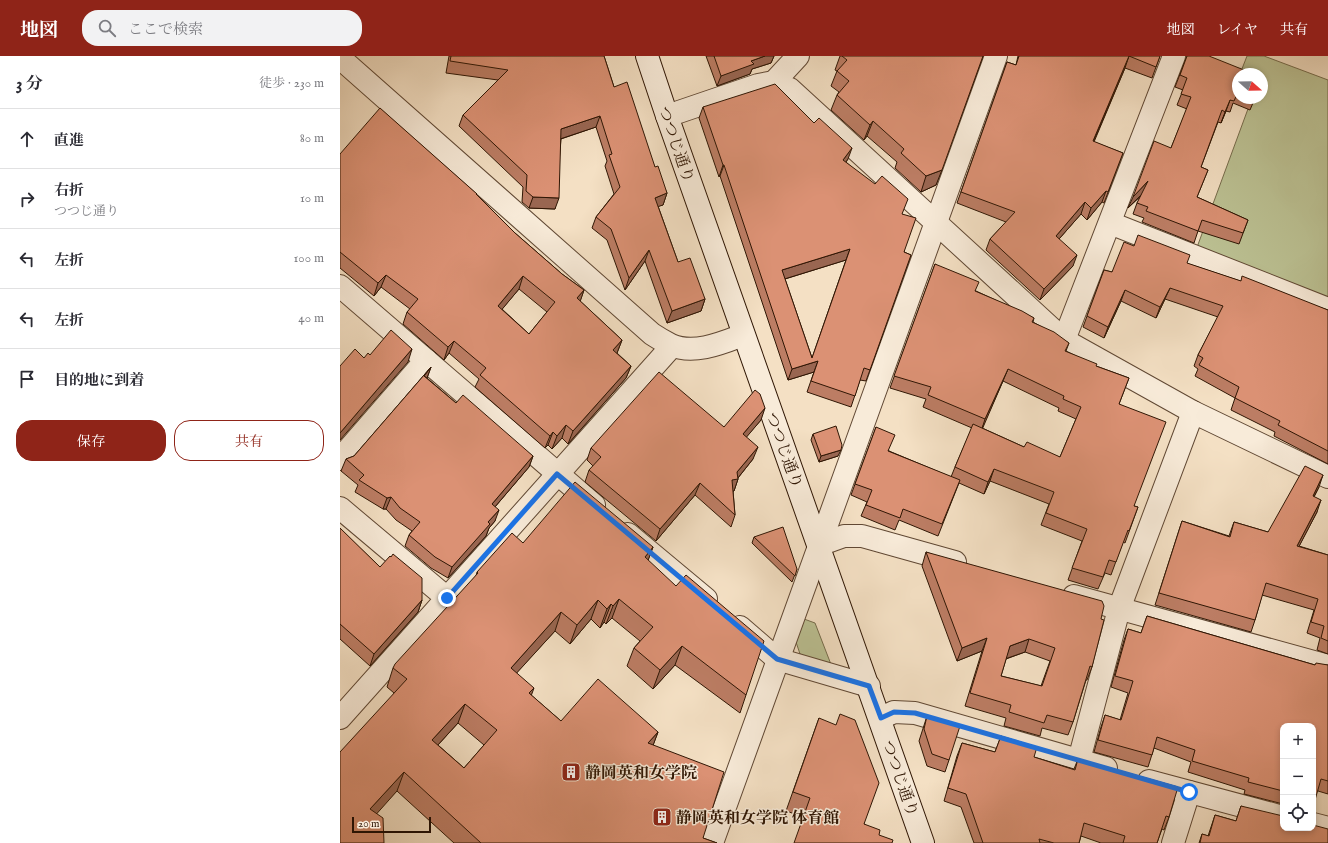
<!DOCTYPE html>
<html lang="ja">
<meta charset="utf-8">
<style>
:root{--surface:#fff;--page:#f2f2f3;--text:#2b2b33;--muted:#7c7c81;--line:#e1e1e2;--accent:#8f2418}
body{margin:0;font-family:"IM FELL English","Noto Serif JP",serif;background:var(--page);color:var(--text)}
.controls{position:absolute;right:12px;bottom:12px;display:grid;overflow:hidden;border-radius:8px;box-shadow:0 2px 6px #0003}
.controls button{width:36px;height:36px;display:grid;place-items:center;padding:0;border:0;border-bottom:1px solid var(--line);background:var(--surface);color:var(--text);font:20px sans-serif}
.compass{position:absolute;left:892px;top:12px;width:36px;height:36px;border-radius:50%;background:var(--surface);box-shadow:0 2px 6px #0003;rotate:110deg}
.scale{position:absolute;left:12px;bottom:10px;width:79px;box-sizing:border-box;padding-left:4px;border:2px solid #2f1604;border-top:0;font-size:11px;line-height:14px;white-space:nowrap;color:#2f1604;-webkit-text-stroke:3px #f8ebd9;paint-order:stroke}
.stop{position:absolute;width:12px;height:12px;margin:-9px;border:3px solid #1a73e8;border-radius:50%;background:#fff}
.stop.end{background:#1a73e8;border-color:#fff;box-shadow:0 1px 4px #0008}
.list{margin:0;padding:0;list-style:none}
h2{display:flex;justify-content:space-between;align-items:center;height:52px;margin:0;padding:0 16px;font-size:17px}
h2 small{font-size:13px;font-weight:400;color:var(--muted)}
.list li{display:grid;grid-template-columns:26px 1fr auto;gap:12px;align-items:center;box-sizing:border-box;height:60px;padding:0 16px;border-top:1px solid var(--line)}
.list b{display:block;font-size:15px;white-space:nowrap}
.list p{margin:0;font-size:13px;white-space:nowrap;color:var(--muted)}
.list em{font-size:13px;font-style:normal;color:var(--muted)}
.actions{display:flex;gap:8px;padding:12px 16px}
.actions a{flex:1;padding:9px 0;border:1px solid var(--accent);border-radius:16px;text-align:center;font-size:14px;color:var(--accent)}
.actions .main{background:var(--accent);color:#fff}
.icon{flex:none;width:22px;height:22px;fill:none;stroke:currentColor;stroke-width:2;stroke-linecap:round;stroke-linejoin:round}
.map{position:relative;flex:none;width:988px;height:787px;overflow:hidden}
header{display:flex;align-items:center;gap:24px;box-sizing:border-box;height:56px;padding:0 20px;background:var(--accent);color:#fff}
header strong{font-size:19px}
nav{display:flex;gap:22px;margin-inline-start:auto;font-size:14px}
.search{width:280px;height:36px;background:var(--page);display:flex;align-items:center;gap:10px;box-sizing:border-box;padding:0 14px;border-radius:16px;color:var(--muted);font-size:15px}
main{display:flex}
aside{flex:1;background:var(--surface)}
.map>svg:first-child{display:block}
.green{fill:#bcc294;stroke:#766c4c}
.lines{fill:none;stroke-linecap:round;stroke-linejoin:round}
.street-casing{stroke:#604834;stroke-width:24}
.secondary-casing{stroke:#2f1604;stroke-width:24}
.street{stroke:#f8ebd9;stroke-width:22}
.secondary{stroke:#f8ebd9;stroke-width:22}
.wall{fill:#bc7d64;stroke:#2f1604;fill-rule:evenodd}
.shaded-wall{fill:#996651;stroke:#2f1604}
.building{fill:#db9174;stroke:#2f1604;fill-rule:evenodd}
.route{stroke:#1a73e8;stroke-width:5}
.labels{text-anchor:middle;stroke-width:3;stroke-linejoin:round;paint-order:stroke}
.street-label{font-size:16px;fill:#2f1604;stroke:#f8ebd9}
.poi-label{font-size:16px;font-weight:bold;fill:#2f1604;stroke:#f8ebd9;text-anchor:start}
</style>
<header>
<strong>地図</strong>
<div class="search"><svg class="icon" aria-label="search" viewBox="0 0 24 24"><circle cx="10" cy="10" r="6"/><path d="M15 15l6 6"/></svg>ここで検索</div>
<nav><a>地図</a><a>レイヤ</a><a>共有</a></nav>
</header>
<main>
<aside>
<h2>3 分<small>徒歩 · 230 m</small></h2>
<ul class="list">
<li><svg class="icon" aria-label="ahead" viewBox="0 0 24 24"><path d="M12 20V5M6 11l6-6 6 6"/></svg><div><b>直進</b></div><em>80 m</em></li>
<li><svg class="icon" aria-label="right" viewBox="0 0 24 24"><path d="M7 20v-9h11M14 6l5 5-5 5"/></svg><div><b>右折</b><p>つつじ通り</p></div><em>10 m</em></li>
<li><svg class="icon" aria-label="left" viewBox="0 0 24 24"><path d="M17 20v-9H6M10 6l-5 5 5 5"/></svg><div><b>左折</b></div><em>100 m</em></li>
<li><svg class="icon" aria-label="left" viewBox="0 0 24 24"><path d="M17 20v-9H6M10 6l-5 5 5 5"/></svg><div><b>左折</b></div><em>40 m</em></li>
<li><svg class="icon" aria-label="arrive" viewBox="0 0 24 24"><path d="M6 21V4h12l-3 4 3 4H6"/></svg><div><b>目的地に到着</b></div></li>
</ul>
<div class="actions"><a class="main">保存</a><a>共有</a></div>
</aside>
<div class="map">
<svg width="988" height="787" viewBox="0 0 988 787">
<rect width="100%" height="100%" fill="#f4e0c4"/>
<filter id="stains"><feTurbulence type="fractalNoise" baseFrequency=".005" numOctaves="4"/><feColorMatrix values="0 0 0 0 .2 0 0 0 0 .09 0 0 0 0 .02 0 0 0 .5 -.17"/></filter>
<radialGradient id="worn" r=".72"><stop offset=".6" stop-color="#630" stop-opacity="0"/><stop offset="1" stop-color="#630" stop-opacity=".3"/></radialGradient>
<g class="green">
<path d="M907 0H924L988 24V245L856 194 912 42H922V18H900Z"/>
<path d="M464 563 475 567 492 611 460 598 456 586Z"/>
</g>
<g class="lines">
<g class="street-casing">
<g id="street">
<path d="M0 2 312 278C318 282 325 286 331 289 354 299 382 287 403 279"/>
<path d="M434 26 458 0"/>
<path d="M327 60 418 29 434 26 450 33 724 284 853 356 988 421"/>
<path d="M770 167 988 253"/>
<path d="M0 230 254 449"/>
<path d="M724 284 834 0"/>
<path d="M0 403 86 304"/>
<path d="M0 452 107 542"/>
<path d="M288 478 366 543"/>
<path d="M479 489 504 480H522L615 506"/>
<path d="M734 540 988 610"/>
<path d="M400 571 437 603 529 630"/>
<path d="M0 662 332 290"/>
<path d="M541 662 554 656 575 657 766 712"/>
<path d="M739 704 779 553 853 356"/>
<path d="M809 725 943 761"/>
<path d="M973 768 988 772"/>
<path d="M372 787C465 524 563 263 656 0"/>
<path d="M833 787 849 736"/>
</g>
</g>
<g class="secondary-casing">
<path id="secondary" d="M307 0 327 60 583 787"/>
</g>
<use href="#street" class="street"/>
<use href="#secondary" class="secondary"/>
</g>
<g class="wall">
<path d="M109 0H264L274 31 315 111 327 137 323 149 318 150 338 206 365 243 361 255 327 267 305 205 285 234 267 184 252 172 256 161 274 138 265 110 267 105 256 71 221 83 215 153 189 152 182 146 183 131 119 70 123 59 158 24 106 17Z"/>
<path d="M366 0H434L431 7 412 13 410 18 377 30Z"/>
<path d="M500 0H643L596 129 581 136 555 112 557 106 527 80 524 84 491 54 497 39 499 36 491 30 497 15 495 14Z"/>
<path d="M678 0H820L812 22 785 12 754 86 783 97 764 147 762 146 747 164 741 158 719 183 733 210 700 244 646 194 650 183 666 166 617 147 667 6 676 9Z"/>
<path d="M847 0 898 18V42H915L910 54 893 47 890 56 886 55 881 67 878 66 861 111 868 114 857 141 908 164 899 188 858 175 854 187 802 166 804 162 793 158 797 147 801 140 788 152 831 92 847 53 837 49 843 34 835 31Z"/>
<path d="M363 51 508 103 506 106 562 158 564 196 571 199 526 325 520 324 511 351 467 336 474 316 448 324 380 120 379 121 359 62ZM506 204 472 302 445 223Z"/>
<path d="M0 98 137 139 175 177 222 218 244 234 240 245 282 284 277 297 291 310 286 322 228 388 222 382 212 393 208 389 205 392 135 331 139 323 109 297 104 304 63 268 67 256 70 253 41 231 34 240 0 212ZM179 233 207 256 189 278 162 253Z"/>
<path d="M794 190 988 254V408L934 380 935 376 891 354 895 342 855 320 858 313 854 310 858 299 878 261 825 243 816 262 781 245 764 282 743 271 764 214 772 216Z"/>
<path d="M595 208 636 235 694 262 693 266 729 287 726 295 756 310 789 322 779 348 794 450 798 451 785 487 783 486 771 519 765 517 758 533 728 524 742 485 701 469 709 448 650 425 644 438 619 427 598 480 559 464 555 474 521 460 527 446 511 439 536 371 549 395 611 421 615 411 632 372 583 351 586 343 550 332ZM663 325 719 352 718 355 736 363 720 401 684 391 642 372Z"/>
<path d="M91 311 87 322 116 347 193 400 189 411 155 451V465L149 472 146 480 108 522 91 512 65 490 69 479 72 475 56 464 46 453H43L15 436 18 429 1 415 6 403 14 400Z"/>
<path d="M421 364 406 381 413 403 398 422V423L394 435H393L395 459 391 471 355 439 316 485 245 426 249 414 253 410 247 404 251 392 384 371Z"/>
<path d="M473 378 498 400 479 406 471 384Z"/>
<path d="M979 431 974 441 977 456 959 490 988 499V598L977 594 980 582 967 577 974 554 922 539 915 564 911 576 815 549 842 465 889 480 894 466 928 476Z"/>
<path d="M0 473 40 511 82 544 78 556 30 610 0 583Z"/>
<path d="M414 481 457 513 452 526 412 487Z"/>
<path d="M183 487 313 491 308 504 406 639 400 657 335 609 313 633 287 610 294 592 300 585 272 562 266 568 264 566 260 572 251 563 230 588 215 575 176 617 191 639 221 665 318 676 313 689 363 782 377 787H114L57 735 0 787 54 637 47 631 53 612 136 520 137 516ZM118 667 144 689 124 712 98 689Z"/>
<path d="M586 496 761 563 752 611 747 624H746L733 666 728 679 702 672 700 680 664 670 666 662 625 650 642 595 617 605 582 510ZM685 596 710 605 701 630 661 620 666 603Z"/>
<path d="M807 560 975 609H988V738L978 735 943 670V748L904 738 905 734 848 716 851 706 814 692 808 711 754 696 761 671 765 659 780 664 788 637 771 631 784 584 788 573 801 577Z"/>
<path d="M587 660 609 704 605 716 587 710 579 685Z"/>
<path d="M479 662 524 768 539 779 464 761 446 755Z"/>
<path d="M661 680 694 701 734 713 738 703 829 761 824 774 822 773 817 787H761L741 780 739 787H634L621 751 604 745 617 700 622 687 655 696Z"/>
<path d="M901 750 988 787H859L862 778 868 780 875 759 896 765Z"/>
</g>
<g class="shaded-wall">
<path d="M425 0H434L431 7 412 13 410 18 377 30 381 20 411 5Z"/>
<path d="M789 0 785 12 749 96 753 85Z"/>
<path d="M890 44 886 55 881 67 885 56Z"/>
<path d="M260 60 256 71 217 84 221 73Z"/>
<path d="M533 65 527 80 524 84 530 69Z"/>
<path d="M512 92 508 103 499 115 503 104Z"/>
<path d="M383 109H384L380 120 379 121Z"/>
<path d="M602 114 596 129 581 136 586 120Z"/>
<path d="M808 125 804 136 788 152 793 141Z"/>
<path d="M766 135 762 146 747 164 751 152Z"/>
<path d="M327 137 323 149 311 153 315 142Z"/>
<path d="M193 141 219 142 215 153 189 152Z"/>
<path d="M745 146 741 158 712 191 716 180Z"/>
<path d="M510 193 506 204 438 225 442 214Z"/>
<path d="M309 194 305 205 285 234 289 222Z"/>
<path d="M737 199 733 210 700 244 704 233Z"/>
<path d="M46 219 41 231 34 240 38 227Z"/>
<path d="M183 220 179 233 154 263 158 250Z"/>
<path d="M830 232 825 243 816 262 820 251Z"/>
<path d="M244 234 240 246 237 242Z"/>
<path d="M785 234 781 245 764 282 768 271Z"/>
<path d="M365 243 361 255 327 267 332 255Z"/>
<path d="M282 284 277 297 268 306 273 294Z"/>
<path d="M114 285 109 297 104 304 108 291Z"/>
<path d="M72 293 68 306 0 384V377Z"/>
<path d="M478 305 474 316 448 324 452 313Z"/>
<path d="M291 310 286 322 228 388 233 375Z"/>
<path d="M91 311 87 322 84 320Z"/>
<path d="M668 313 663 325 641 376 645 363Z"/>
<path d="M425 352 421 364 399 390 403 378Z"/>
<path d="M226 369 222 382 212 393 217 380Z"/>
<path d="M213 376 208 389 205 392 210 380Z"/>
<path d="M418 391 413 403 397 423H398L394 435 388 436 392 424 397 416Z"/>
<path d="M501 394 498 400 479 406 481 400Z"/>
<path d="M193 400 189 411 148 459 152 448Z"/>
<path d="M654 413 650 425 644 438 648 426Z"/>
<path d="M983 419 979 431 968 452 973 440Z"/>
<path d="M360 427 355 439 316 485 320 473Z"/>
<path d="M51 441 46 453H43L47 442Z"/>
<path d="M981 444 977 456 953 502 957 490Z"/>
<path d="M159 454 155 465 149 472 146 480 108 522 112 511 148 466Z"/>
<path d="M313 491 306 510 305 501Z"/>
<path d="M279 543 272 562 266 568 273 550Z"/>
<path d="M82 544 78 556 30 610 34 598Z"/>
<path d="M258 544 251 563 230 588 237 569Z"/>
<path d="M271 548 264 566 260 572 267 553Z"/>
<path d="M221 556 215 575 164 631 171 612Z"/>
<path d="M647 582 642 595 617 605 622 592Z"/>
<path d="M689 583 685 596 665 603 670 590Z"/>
<path d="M342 590 335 609 313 633 320 614Z"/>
<path d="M194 632 187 651 189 637Z"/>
<path d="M125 648 118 667 85 703 92 684Z"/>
<path d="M318 676 311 695 308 687Z"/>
<path d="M64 716 57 735 24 772 30 753Z"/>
</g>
<g class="building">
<path d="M111 0H264L274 31 287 26 315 111 318 110 327 137 315 142 338 206 350 202 365 243 332 255 309 194 289 222 271 173 256 161 280 131 269 99 272 98 260 60 221 73 219 142 193 141 186 135 187 119 123 59 168 14 110 5Z"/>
<path d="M374 0H425L411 5 414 8 381 20Z"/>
<path d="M502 0H643L602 114 586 120 561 97 564 93 533 65 530 69 497 39 509 25 497 15 507 4Z"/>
<path d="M679 0H820L816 11 789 0 753 85 783 97 768 136 766 135 751 152 745 146 716 180 737 199 704 233 650 183 675 156 621 136 667 6 676 9Z"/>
<path d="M847 0H869L914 18H898V36L894 45 890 44 885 56 882 54 861 111 868 114 857 141 908 164 903 177 862 164 858 175 806 155 808 151 797 147 808 125 793 141 814 85 831 92 851 41 841 38 847 22 840 19Z"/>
<path d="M435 28 474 67 479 62 512 92 503 104 535 128 542 120 568 143 562 158 576 162 564 196 571 199 530 314 524 312 515 340 471 325 478 305 452 313 384 109H383L363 51ZM510 193 472 302 442 214Z"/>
<path d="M40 52 137 138H136L175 177 222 218 244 234 237 242 282 284 273 294 291 310 233 375 226 369 217 380 213 376 210 380 140 319 146 312 114 285 108 291 67 256 78 243 46 219 38 227 0 196V98ZM183 220 215 246 189 278 158 250Z"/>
<path d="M798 179 850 199 847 207 901 225 902 220 988 254V395L938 369 940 365 895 342 899 331 859 309 863 302 858 299 883 250 830 232 820 251 785 234 768 271 747 260 764 214 772 216 784 186 794 190Z"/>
<path d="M595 208 639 226 635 235 682 255 694 262 692 266 714 276 729 287 725 295 757 308 756 310 789 322 779 348 826 366 794 450 798 451 789 475 788 474 776 506 769 504 763 521 732 512 747 473 706 457 714 436 654 413 648 426 615 411 633 368 684 391 687 386 720 401 741 351 723 343 724 340 668 313 645 363 588 339 591 331 554 320Z"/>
<path d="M51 274 72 293 0 377V310L15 293 24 302 28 297 30 299Z"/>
<path d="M91 311 84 320 116 347 123 339 193 400 152 448 159 454 148 466 150 468 112 511 95 501 69 479 80 466 60 452 51 441 47 442 19 424 24 419 6 403 14 400Z"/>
<path d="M319 316 384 371 415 334 420 338 425 352 403 378 418 391 397 416 398 423 392 424 395 459 360 427 320 473 249 414 261 401 251 392Z"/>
<path d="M496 370 502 389 501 394 481 400 473 378Z"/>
<path d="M536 371 555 379 548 395 620 424 602 468 563 453 560 462 526 449 532 434 515 428Z"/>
<path d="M965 410 983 419 973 440 981 444 957 490 988 499V585L981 582 984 570 971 566 978 543 926 527 915 564 819 537 842 465 890 481 894 466 928 476Z"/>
<path d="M235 426 313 491 305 501 336 530 346 519 424 585 406 639 342 590 320 614 294 592 313 571 279 543 273 550 271 548 267 553 258 544 237 569 221 556 171 612 194 632 189 637 221 665 258 623 318 676 308 687 384 716 363 782 377 787H141L64 716 30 753 43 762 44 787H0V696L67 623 53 612 55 608 138 517 137 516 172 477 183 487ZM125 648 157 674 124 712 92 684Z"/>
<path d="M443 471 457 513 455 520 414 481Z"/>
<path d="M0 472 40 511 50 500 51 501 53 498 82 522V544L34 598 0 568Z"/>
<path d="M586 496 762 545 764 550 761 563 764 564 752 611 750 610 733 666 707 659 704 667 669 656 671 649 630 637 647 582 622 592ZM689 583 715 592 702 630 661 620 670 590Z"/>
<path d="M807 560 975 609 976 607 988 609V725L981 723 975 744 973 745V670H943V735L908 726 909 722 852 705 855 694 817 681 812 699 758 684 765 659 781 664 793 625 775 620 788 573 801 577Z"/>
<path d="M500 658 515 664 539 727 524 768 540 774 539 779 553 784 552 787H454L470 742 453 736 479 662 496 669Z"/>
<path d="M587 660 620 670 609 704 592 698 584 673Z"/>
<path d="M661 680 697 691 694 701 735 714 738 703 838 731 829 761 826 760 817 787H783L785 780 744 767 739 787H714L699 783 700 787H643L626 738 608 732 622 687 655 696Z"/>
<path d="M901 750 943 760V772H973V769L988 773V787H860L862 778 869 780 875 759 896 765Z"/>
</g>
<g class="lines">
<path class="route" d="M107 542 217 418 437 603 529 630 541 662 554 656 575 657 849 736"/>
</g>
<defs>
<g id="building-square" transform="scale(1)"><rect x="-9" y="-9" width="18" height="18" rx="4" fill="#8f2418" stroke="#f8ebd9"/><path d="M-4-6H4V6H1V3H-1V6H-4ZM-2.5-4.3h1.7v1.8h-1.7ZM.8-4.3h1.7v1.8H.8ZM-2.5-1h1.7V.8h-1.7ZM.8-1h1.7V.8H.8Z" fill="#fff"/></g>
</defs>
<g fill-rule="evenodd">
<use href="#building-square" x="231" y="716"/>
<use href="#building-square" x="322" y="761"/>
</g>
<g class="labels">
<g class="street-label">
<text transform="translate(337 88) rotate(71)" y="6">つつじ通り</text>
<text transform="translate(445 394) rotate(70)" y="6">つつじ通り</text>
<text transform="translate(561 722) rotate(71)" y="6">つつじ通り</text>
</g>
<g class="poi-label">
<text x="245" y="722">静岡英和女学院</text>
<text x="336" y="767">静岡英和女学院 体育館</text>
</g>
</g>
<rect width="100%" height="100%" filter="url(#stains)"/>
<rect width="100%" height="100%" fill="url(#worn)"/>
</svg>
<div class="controls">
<button>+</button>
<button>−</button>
<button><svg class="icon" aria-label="locate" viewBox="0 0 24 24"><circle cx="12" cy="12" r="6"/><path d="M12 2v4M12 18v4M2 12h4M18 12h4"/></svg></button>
</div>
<svg class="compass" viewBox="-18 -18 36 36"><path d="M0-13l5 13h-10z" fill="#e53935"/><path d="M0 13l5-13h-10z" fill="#7c7c81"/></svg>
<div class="scale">20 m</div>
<div class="stop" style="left:849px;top:736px"></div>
<div class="stop end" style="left:107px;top:542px"></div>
</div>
</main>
